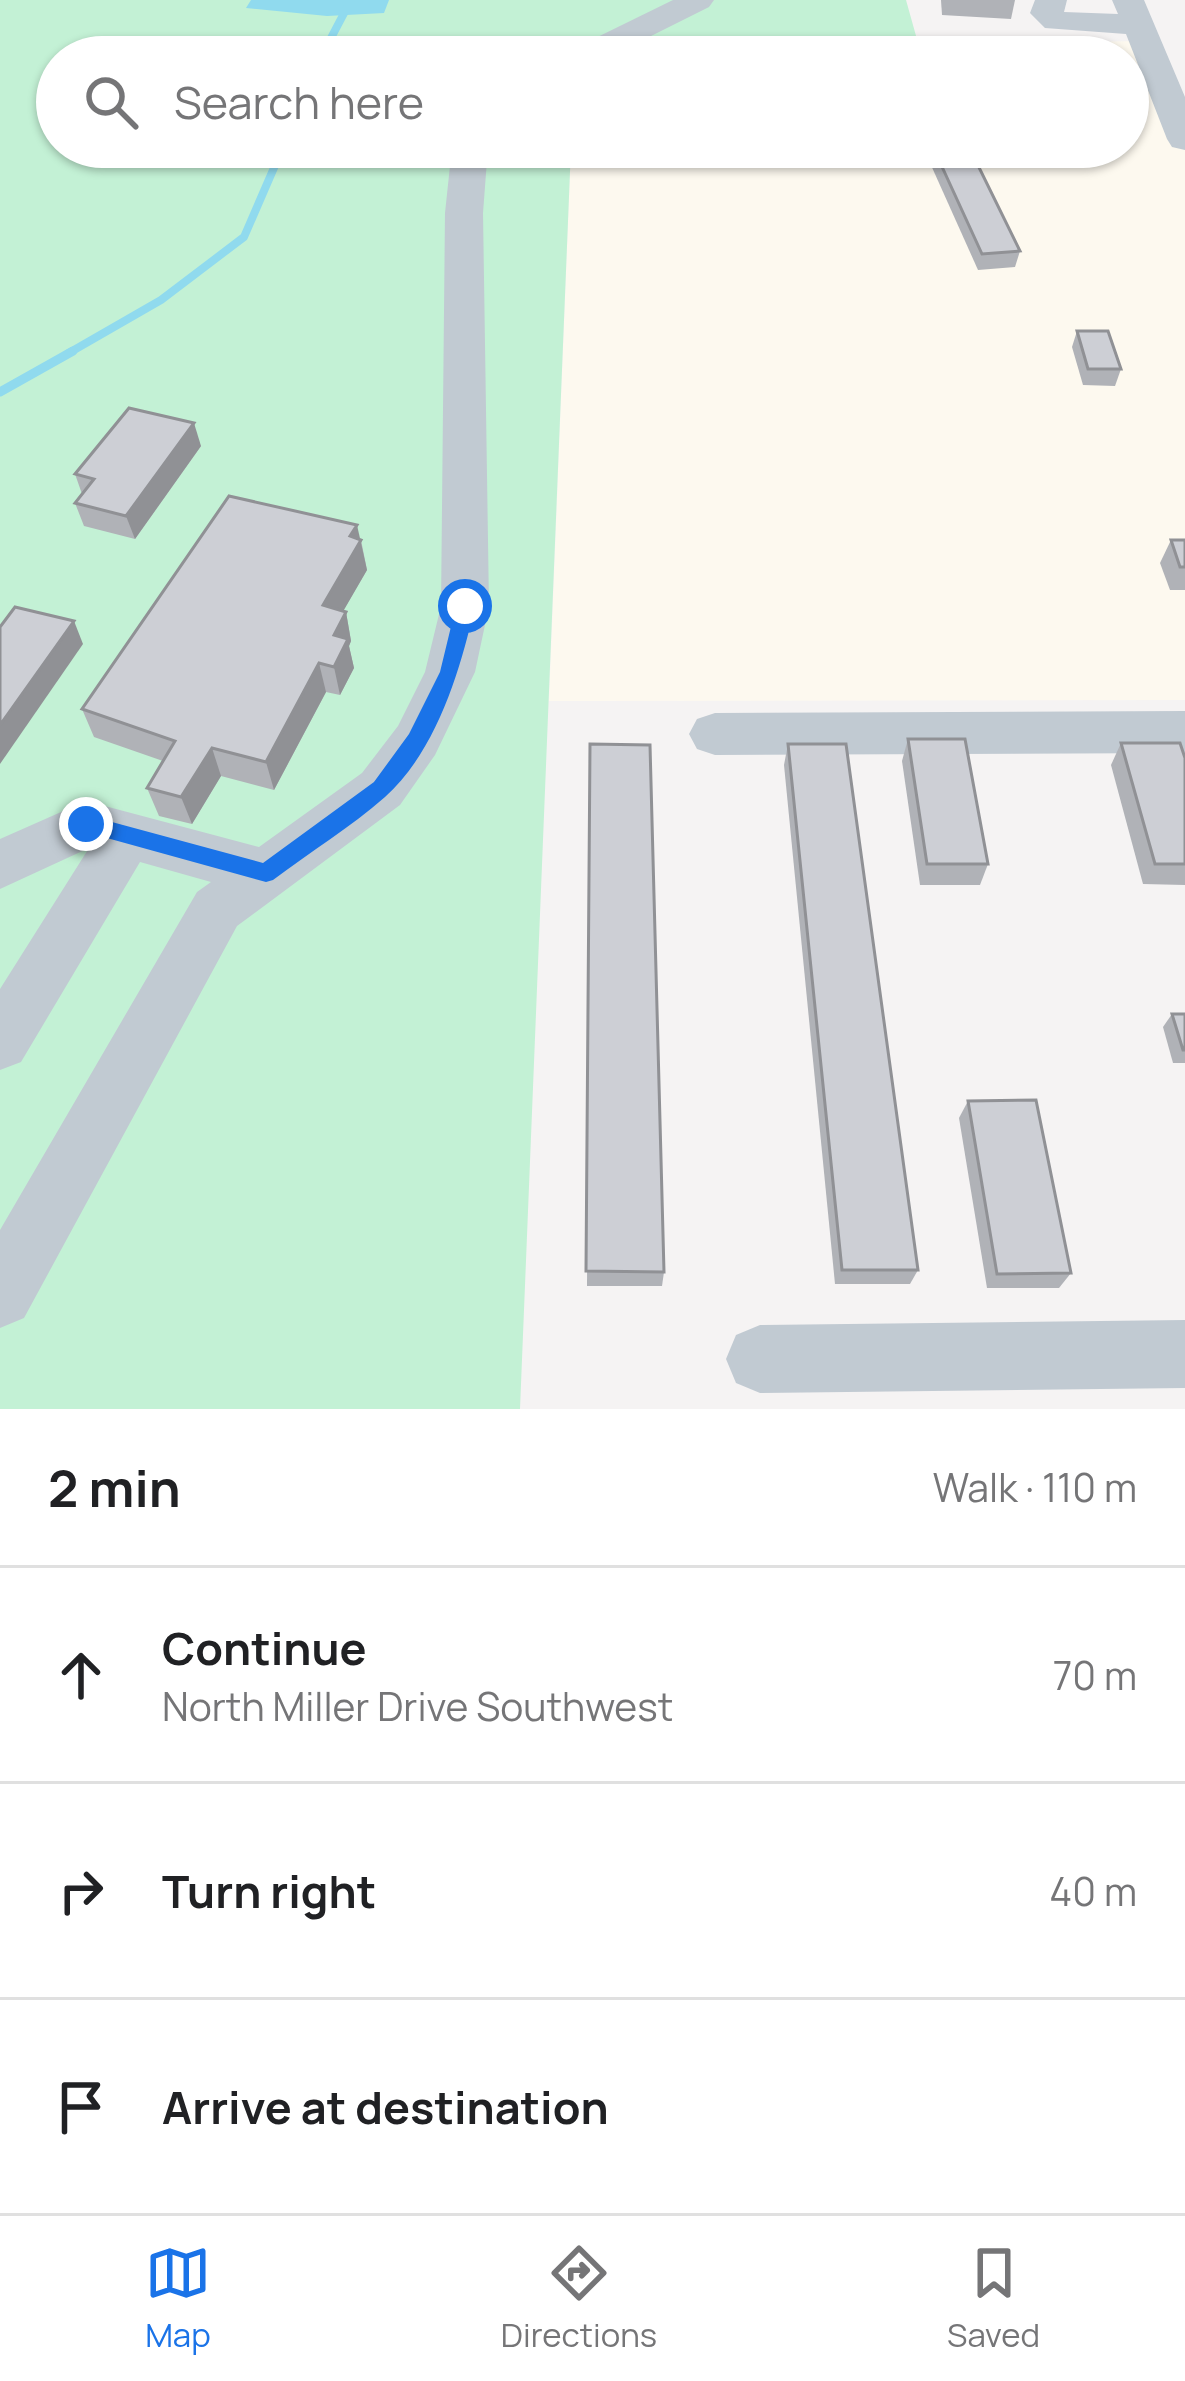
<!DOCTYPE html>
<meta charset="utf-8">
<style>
:root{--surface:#fff;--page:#f6f6f6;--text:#202124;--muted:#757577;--line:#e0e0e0;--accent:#1a73e8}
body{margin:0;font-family:Manrope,sans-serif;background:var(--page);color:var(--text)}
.stop{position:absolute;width:36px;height:36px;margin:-27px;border:9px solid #1a73e8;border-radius:50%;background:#fff}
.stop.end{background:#1a73e8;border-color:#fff;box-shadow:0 3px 12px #0008}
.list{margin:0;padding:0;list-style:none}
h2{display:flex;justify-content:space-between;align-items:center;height:156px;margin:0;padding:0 48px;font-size:51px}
h2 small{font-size:39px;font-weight:400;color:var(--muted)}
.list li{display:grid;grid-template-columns:78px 1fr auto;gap:36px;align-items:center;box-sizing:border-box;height:216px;padding:0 48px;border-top:3px solid var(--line)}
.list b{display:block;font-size:45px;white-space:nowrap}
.list p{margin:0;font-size:39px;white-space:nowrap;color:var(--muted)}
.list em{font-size:39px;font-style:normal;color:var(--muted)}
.icon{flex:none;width:66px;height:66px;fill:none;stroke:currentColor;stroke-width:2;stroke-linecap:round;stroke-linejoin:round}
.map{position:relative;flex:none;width:1185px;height:1409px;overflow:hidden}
.search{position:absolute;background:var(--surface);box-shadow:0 3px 9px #0004;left:36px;right:36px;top:36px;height:132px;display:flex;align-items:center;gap:30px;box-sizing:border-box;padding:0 42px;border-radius:66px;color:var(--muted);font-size:45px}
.sheet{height:804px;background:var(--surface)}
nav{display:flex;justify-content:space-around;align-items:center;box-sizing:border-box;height:168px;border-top:3px solid var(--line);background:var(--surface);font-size:33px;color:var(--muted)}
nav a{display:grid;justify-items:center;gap:6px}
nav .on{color:var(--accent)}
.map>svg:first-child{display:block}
.commercial{fill:#fdf9ef}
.green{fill:#c3f1d5}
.water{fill:#90daee}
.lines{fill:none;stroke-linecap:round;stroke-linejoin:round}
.stream-far1{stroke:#90daee;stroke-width:8}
.stream{stroke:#90daee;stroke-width:9}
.minor{fill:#c1cad2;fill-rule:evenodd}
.wall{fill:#b0b2b7}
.shaded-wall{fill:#909195}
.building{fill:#cdcfd5;stroke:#909195;stroke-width:3}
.route{fill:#1a73e8}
</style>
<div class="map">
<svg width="1185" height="1409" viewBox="0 0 1185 1409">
<rect width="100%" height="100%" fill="#f5f3f3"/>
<path class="commercial" d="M1140 41 1185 138V700L549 701 571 147H1128V57H574V50Z"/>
<path class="green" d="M0 0H906L918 43 575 50 574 57H57V147H571L520 1409H0Z"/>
<path class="water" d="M251 0H389L384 13 327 16 246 8Z"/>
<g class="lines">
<g class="stream-far1">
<path d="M321 57 351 0"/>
<path d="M67 354 161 300 244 237 283 147"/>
</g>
<path class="stream" d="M0 392 73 351"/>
<g class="minor">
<path d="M673 0H714L709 7 609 57H566L571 50Z"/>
<path d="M1035 0H1067L1064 12 1118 14 1112 0H1144L1185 97V150L1172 147 1167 139 1126 34 1045 28 1030 13Z"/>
<path d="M452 147H488L483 213 489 606 475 672 435 755 400 805 237 926 24 1318 0 1328V1230L197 892 211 882 140 862 21 1062 0 1070V989L89 848 0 889V839L86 801 259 847 362 773 398 726 425 672 441 606 445 213Z"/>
<path d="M1185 711V753L715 755 697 749 689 734 697 719 715 713Z"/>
<path d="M1185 1320V1388L760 1393 736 1383 726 1359 736 1335 760 1325Z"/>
</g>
</g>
<g class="wall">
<path d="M941 0H1015L1011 19 942 15Z"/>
<path d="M928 147H969L1020 251 1015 267 978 270 926 154Z"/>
<path d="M1077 331 1121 369 1115 386 1083 385 1072 347Z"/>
<path d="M201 446 135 539 84 526 75 503 82 494 75 474Z"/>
<path d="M359 539 361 540 367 570 343 611 346 612 351 641 349 646 354 668 340 695 326 692 274 790 221 776 192 824 159 816 147 788 163 761 94 737 82 709Z"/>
<path d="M1171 540H1185V590H1170L1160 563Z"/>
<path d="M908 739 988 864 980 885H920L902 761Z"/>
<path d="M1121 743 1185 758V885L1143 884 1111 765Z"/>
<path d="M590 744 664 1272 662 1286H587Z"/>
<path d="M788 744 918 1270 910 1284H835L784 765Z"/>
<path d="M1172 1014H1185V1063H1173L1163 1027Z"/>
<path d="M968 1101 1071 1273 1059 1288H987L959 1118Z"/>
</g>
<g class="shaded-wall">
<path d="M194 423 201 446 135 539 126 516Z"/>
<path d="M357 525 367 570 330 634 323 605 350 536Z"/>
<path d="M346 612 351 641 349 646 354 668 340 695 334 667V635Z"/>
<path d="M74 621 83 644 0 764V725Z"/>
<path d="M319 663 326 692 274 790 266 762Z"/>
<path d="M212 748 221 776 192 824 181 797Z"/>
</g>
<g class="building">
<path d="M933 147H969L1020 251 982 254Z"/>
<path d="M1077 331H1108L1121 369H1088Z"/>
<path d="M129 408 194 423 126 516 75 503 94 479 75 474Z"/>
<path d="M229 496 357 525 350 536 361 540 323 605 346 612 334 635 348 639 334 667 319 663 266 762 212 748 181 797 147 788 175 741 82 709Z"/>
<path d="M1171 540H1185V567H1180Z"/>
<path d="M15 607 74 621 0 725V627Z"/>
<path d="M908 739H965L988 864H927Z"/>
<path d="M1121 743H1180L1185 758V864H1155Z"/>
<path d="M590 744 650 745 664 1272 586 1271Z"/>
<path d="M788 744H846L918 1270H842Z"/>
<path d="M1172 1014H1185V1050H1183Z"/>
<path d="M1036 1100 1071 1273 997 1274 968 1101Z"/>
</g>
<path class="route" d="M465 599 475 606C460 671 437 750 385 797 351 827 310 852 273 880L266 882 78 830 75 824 86 815 263 863 374 782 409 734 440 672 456 606Z"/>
</svg>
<div class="stop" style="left:465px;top:606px"></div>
<div class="stop end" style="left:86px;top:824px"></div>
<div class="search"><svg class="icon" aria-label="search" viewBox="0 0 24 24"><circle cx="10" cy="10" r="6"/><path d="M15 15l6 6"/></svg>Search here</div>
</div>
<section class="sheet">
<h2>2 min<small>Walk · 110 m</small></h2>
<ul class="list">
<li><svg class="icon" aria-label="ahead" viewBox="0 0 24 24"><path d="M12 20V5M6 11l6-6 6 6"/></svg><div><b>Continue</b><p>North Miller Drive Southwest</p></div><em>70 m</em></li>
<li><svg class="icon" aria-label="right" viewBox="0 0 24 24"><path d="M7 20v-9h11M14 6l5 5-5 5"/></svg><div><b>Turn right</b></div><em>40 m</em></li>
<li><svg class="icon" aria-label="arrive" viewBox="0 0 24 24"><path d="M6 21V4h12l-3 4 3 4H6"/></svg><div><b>Arrive at destination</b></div></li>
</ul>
</section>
<nav>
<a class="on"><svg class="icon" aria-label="map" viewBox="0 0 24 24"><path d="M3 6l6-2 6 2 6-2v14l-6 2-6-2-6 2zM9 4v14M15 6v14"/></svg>Map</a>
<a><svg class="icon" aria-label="directions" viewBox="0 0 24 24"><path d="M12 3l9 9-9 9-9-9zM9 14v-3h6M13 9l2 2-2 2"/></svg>Directions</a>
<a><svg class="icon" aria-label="saved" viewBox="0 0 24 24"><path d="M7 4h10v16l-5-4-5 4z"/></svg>Saved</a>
</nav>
